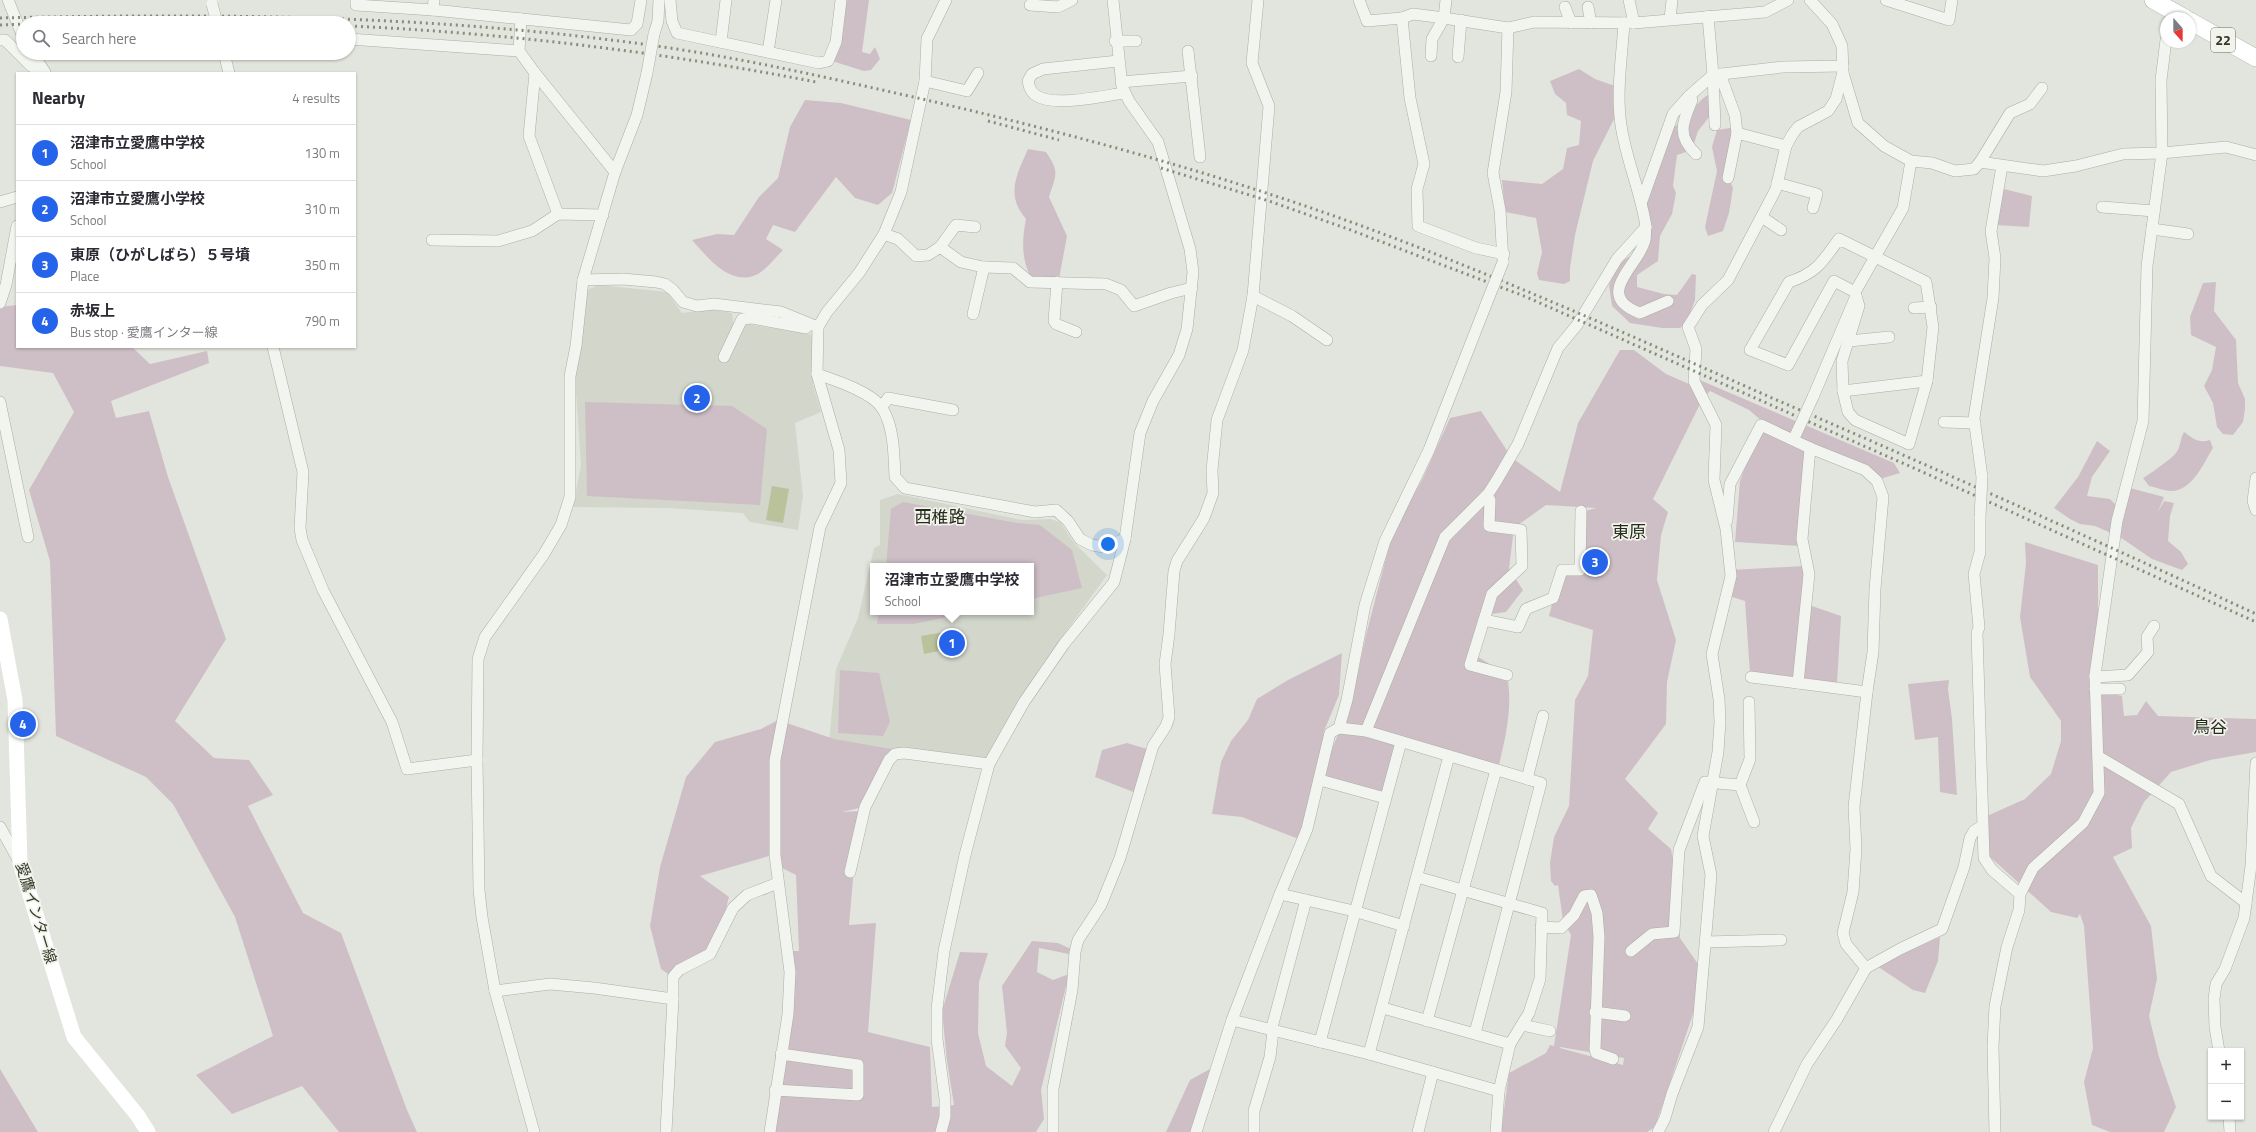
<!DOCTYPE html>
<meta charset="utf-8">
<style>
:root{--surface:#fff;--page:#f7f7f7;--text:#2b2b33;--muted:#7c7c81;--line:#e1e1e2;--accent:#2563eb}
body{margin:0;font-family:"Titillium Web","Noto Sans JP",sans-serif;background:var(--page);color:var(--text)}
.controls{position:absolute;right:12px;bottom:12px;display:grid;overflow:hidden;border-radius:0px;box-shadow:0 1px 3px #0004}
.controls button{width:36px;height:36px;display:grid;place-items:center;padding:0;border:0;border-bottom:1px solid var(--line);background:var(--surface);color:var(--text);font:20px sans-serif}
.compass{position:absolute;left:2160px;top:12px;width:36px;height:36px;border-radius:50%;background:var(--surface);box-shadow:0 1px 3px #0004;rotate:159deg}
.you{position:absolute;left:1108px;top:544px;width:14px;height:14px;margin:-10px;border:3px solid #fff;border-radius:50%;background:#1a73e8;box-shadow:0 0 0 6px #1a73e833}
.badge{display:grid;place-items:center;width:26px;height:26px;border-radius:50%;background:var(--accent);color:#fff;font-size:13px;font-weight:700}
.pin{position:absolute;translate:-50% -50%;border:2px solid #fff;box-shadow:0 1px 4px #0006}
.popup{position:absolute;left:870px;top:563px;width:164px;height:52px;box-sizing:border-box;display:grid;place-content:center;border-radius:0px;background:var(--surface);filter:drop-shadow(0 1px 3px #0005);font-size:13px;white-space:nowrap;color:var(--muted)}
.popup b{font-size:15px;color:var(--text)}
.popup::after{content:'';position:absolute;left:50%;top:100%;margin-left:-8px;border:8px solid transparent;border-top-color:var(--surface)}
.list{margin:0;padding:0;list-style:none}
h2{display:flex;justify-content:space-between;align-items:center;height:52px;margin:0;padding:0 16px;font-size:17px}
h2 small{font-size:13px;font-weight:400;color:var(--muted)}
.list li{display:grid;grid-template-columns:26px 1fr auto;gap:12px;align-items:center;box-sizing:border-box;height:56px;padding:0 16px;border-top:1px solid var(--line)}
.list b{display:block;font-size:15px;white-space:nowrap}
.list p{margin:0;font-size:13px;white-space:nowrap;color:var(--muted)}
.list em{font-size:13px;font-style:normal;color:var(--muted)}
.icon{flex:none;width:22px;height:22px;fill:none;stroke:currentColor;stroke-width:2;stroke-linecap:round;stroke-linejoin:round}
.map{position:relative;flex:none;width:2256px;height:1132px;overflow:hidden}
.search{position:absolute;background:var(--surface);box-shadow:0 1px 3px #0004;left:16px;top:16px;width:340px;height:44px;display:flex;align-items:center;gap:10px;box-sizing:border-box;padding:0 14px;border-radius:22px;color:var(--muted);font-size:15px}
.panel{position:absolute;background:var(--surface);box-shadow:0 1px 3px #0004;left:16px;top:72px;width:340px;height:276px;border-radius:0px}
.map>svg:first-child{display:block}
.built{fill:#d2d6cb;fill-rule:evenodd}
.green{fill:#cebfc7;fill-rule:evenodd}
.water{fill:#b9c29b}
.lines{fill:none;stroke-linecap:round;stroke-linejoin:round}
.minor-casing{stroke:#aaaea3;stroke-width:12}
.primary-casing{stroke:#aab09d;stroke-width:18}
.minor{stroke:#f2f4ef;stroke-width:11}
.secondary{stroke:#fff;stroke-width:15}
.primary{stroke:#fff;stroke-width:17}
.rail{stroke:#868d78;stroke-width:3;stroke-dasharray:2 4;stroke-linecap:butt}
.minor-bridge-casing{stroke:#aaaea3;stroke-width:12;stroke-linecap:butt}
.minor-bridge{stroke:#f2f4ef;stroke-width:11}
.labels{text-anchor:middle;stroke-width:3.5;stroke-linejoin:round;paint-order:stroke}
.shield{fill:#f1f3ec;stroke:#6d7263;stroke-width:1}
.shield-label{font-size:14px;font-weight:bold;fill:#343a28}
.street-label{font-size:15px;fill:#343a28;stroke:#f1f3ec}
.quarter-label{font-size:17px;fill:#242b1a;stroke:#f1f3ec}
</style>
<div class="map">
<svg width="2256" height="1132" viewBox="0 0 2256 1132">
<rect width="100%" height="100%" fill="#e2e5dd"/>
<g class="built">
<path d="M599 285 667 292 682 313 710 309 732 313 734 326 745 327 747 324 814 335 813 385 821 412 795 423 803 496 798 530 750 522 743 513 668 508 573 507 581 465 575 377 587 290Z"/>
<path d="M898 494 1022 520 1050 519 1060 522 1075 544 1107 575 1039 669 985 760 829 742 836 669 858 618 874 548 880 545V500ZM873 566H1031V612H873Z"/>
</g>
<g class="green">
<path d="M843 0H869L862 52 870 54 875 47 880 59 871 70 864 71 832 61Z"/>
<path d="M1579 69 1595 79 1615 86V117L1593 161 1575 235 1570 268V281L1564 284 1539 280 1537 273 1542 252 1536 218 1505 212 1502 180 1542 184 1563 169 1567 148 1579 145 1581 121 1567 115 1566 103 1555 94 1550 81Z"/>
<path d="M1708 95 1710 116 1698 131 1692 150 1677 155 1673 186 1676 193 1672 214 1660 236 1658 261 1637 275V287L1664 294 1677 295 1692 274 1696 275 1695 300 1686 324 1680 328H1662L1630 323 1612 306 1609 285 1619 263 1637 252 1645 201 1670 128C1693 121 1690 106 1708 95Z"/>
<path d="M805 100 841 103 911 120 892 193 878 205 855 198 836 177 795 232 773 225 766 239 783 250C775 258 767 269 758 274 731 288 708 258 692 240L717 234 734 235 759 197 778 178 790 127Z"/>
<path d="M1730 128 1737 133 1728 177 1733 188 1729 213 1723 231 1708 236 1705 227 1717 171 1712 147 1717 130Z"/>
<path d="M1028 149 1046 152C1060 172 1056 175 1049 197L1067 236 1059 279 1031 277C1021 260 1022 238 1026 219 1005 195 1017 174 1028 149Z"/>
<path d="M2000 188 2032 196 2029 227 1996 225Z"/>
<path d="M2216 282 2214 311 2236 340 2238 383 2245 399V409L2243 422 2233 435 2223 434 2217 427 2213 403 2204 386 2212 370 2216 347 2191 335 2190 317 2203 283Z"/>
<path d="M17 305V347H132L150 364 207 351 209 363 111 401 116 418 149 411 168 477 226 639 175 721 214 758 249 760 273 795 248 806 303 913 341 933 407 1110 417 1132H339L302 1086 232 1114 196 1075 273 1036 235 917 173 804 146 777 56 736 50 561 29 490 74 412 53 373 0 366V307Z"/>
<path d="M1620 350H1634L1666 374 1696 387 1702 400 1653 499 1668 512 1661 535 1657 580 1676 640 1667 682 1666 724 1625 779 1658 813 1648 829 1671 849 1674 867 1671 884 1680 938 1698 964V999L1655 1127 1647 1132H1501L1509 1073 1546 1053 1550 1045 1554 1046 1571 935 1563 921 1558 885 1555 886 1551 881 1550 863 1554 837 1569 806 1575 700 1588 676 1593 630 1549 616 1552 604 1566 573 1583 571 1582 512 1596 508 1546 505 1514 528 1509 569 1523 590 1506 612 1492 614V596L1475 655 1507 675C1513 706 1506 735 1499 765L1401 742 1385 796 1321 776 1352 700 1366 635 1393 531 1422 480 1450 418 1481 411 1512 458 1560 492 1578 423ZM1560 1047 1624 1058 1623 1065 1560 1048Z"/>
<path d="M1695 378 1894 463 1900 473 1880 479 1762 421 1749 410 1710 391 1703 398Z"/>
<path d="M585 402 732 406 767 429 760 505 587 496Z"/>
<path d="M1760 426 1809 448 1799 546 1735 542 1740 481Z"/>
<path d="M2184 432C2193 438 2198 444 2210 440L2213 448C2204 462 2193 491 2171 491 2164 491 2156 487 2149 486L2143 478C2150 474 2171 459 2176 453 2181 447 2180 438 2184 432Z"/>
<path d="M2097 441 2110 451 2092 477 2087 496 2110 499 2117 506 2126 487 2164 497 2158 512 2164 501 2174 503 2170 516 2168 541 2181 552 2188 564 2182 570 2152 559 2120 537 2095 526 2080 524 2070 519 2054 508 2078 477Z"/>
<path d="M903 502 1017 523 1040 525 1072 550 1082 588 1031 599V566H886L891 509Z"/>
<path d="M2025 542 2098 565V654L2095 683 2113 694 2122 696 2124 716 2137 715 2146 701 2158 716 2256 719V752L2210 760 2171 772 2144 802 2131 828 2132 848 2113 857 2151 926 2157 979 2149 1016 2159 1057 2176 1107 2164 1132H2110L2092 1125 2084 1082 2093 1048 2084 926 2080 914 2077 918 2051 912 1989 856 1987 816 2025 799 2051 774 2061 741V721L2030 677 2020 617 2026 563Z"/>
<path d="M1804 566 1809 605 1841 616 1837 683 1750 673 1745 601 1726 595 1730 570Z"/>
<path d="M879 612H971L914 624H877Z"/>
<path d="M1342 653 1339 695 1324 731 1319 782 1302 836 1296 838 1242 817 1212 814 1221 762 1231 741 1248 720 1257 699 1288 680Z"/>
<path d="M840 670 879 673 890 722 883 736 838 733Z"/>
<path d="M1949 680 1948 689 1952 719 1957 795 1940 792 1938 737 1915 740 1908 684Z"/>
<path d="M778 720 834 739 897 750 859 808 842 812 859 811 849 925 876 923 868 1032 930 1047 932 1107 954 1105 947 1061 942 1011 960 952 988 953 979 982 978 1033 986 1066 1012 1086 1021 1068 1005 1046 1007 1033 1002 986 1032 941 1058 943 1071 949 1069 954 1039 948 1037 972 1053 980 1069 974 1041 1090 1044 1119 1036 1132H775L791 951H799L796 875 776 865 769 856 700 876 729 897 716 946 677 980 661 969 650 926 660 867 686 777 715 742 761 729Z"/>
<path d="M1127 743 1147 749 1136 793 1095 777 1102 750Z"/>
<path d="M1940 937 1938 961 1925 993 1913 990 1877 966Z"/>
<path d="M0 1069 38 1132H0Z"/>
<path d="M1210 1069 1212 1091 1196 1132H1166L1190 1080Z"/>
</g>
<g class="water">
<path d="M772 486 789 489 783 523 766 520Z"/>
<path d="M956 630 959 647 924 654 921 636Z"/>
</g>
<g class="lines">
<g class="minor-casing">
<g id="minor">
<path d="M8 0 23 37"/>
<path d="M356 0V5L433 10"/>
<path d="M434 0 433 10 631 30 637 24 641 0"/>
<path d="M670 0 672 21 677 33 819 63 828 61 836 42 841 0"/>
<path d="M1359 0 1367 21 1402 18 1413 14 1444 18 1432 39 1431 56"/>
<path d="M1446 0 1444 18 1508 28 1506 92 1493 173 1500 210 1503 262"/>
<path d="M1629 0 1634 23"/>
<path d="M1886 0 1949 20 1952 0"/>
<path d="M1030 5 1058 7 1072 0"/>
<path d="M1565 7 1571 23"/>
<path d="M1588 7 1591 23"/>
<path d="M1402 18 1410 98 1424 164 1417 189 1418 226 1476 248 1504 254"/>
<path d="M521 19 519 51 535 73 615 172"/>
<path d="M1670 19 1672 0"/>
<path d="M1508 28 1534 22 1634 23 1765 12 1788 0"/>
<path d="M654 34 658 21 659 0"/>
<path d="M349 39 519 51"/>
<path d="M0 40H5L31 66 45 73"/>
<path d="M1115 41H1136"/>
<path d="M721 42 726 0"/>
<path d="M1188 51 1200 157"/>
<path d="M768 52 776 0"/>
<path d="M32 53 45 72"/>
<path d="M224 53 229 73"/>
<path d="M1458 57 1461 20"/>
<path d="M1118 61 1043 69 1032 74 1028 81C1029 87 1031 93 1037 96 1055 107 1103 96 1124 93"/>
<path d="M535 73 529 136 558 214"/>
<path d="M1843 73 1858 123 1884 146 1911 161 1932 163 1955 171 1974 169 1980 162 2043 171 2076 166 2123 154 2162 153 2226 147 2256 155"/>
<path d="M1720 74 1735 115 1737 133 1786 146"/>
<path d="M925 81 967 91 978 73"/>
<path d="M1121 82 1192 76"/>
<path d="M1689 96 1692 100C1683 122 1676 135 1696 154"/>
<path d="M1715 125 1713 75 1783 67 1843 66"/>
<path d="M1980 162 2010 113 2030 104 2042 88"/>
<path d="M1728 178 1737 133"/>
<path d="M1777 183 1817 194 1813 208"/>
<path d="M1642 201 1673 114 1689 96 1713 75 1708 16"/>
<path d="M0 202 17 197"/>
<path d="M2102 207 2154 211"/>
<path d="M1762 217 1781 230"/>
<path d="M1646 227C1645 231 1646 236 1645 240 1639 266 1592 295 1640 313L1668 301"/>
<path d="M2152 229 2188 234"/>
<path d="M884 234 898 239 916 256 928 255 940 247 961 262 983 267 1013 268 1030 282 1106 284 1121 290 1134 306 1171 293 1192 288"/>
<path d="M432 240 498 241 532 231 558 214 603 215"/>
<path d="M940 247 956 225 975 227"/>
<path d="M583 280 623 279 656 282 665 284 673 290 683 302 697 306 714 304 781 312 818 327"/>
<path d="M1057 282 1054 321 1056 324 1076 332"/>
<path d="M1855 292 1834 281 1788 365 1750 350 1789 282C1817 273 1823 261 1839 239L1926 282 1933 327 1927 381 1909 444 1855 420 1848 412 1843 391 1842 361 1859 306 1856 296"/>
<path d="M1253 296 1292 316 1327 340"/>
<path d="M0 303 6 285 17 226"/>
<path d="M1914 308 1931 307"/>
<path d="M973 314 984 267"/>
<path d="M1849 341 1889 337"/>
<path d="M273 347 303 472 300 528 302 540 323 590 392 722 407 769 477 760"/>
<path d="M724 357 742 319 752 318 806 328 808 325"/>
<path d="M817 374C834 380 872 392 882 408 894 426 894 455 895 477L905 488 1035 512 1056 510 1068 521 1080 539 1092 545 1104 547 1125 539"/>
<path d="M1843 391 1927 381"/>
<path d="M1813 397 1856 296 1855 292 1903 208 1911 161"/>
<path d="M0 402 28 537"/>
<path d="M882 407 888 398 953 410"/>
<path d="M1944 422 1975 423"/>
<path d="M1982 477 1974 418 1993 298 1995 258 1991 231 2002 166"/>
<path d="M2256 478 2253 501 2256 510"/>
<path d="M1486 496 1490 500 1489 526 1521 530 1522 566 1492 594 1470 665 1507 675"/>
<path d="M1980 517V552L1974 574 1979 627 1977 633 1984 858 1992 870 2020 894"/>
<path d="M1727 520 1730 484 1761 425 1810 448 1865 470 1877 481 1883 497 1875 589 1873 652 1867 692 1854 807 1856 849 1853 892 1843 933 1846 944 1866 968"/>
<path d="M1484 620 1518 627 1526 609 1553 598 1562 570H1580L1581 511"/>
<path d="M1751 677 1867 692"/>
<path d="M2095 677 2128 675 2148 652 2147 637 2154 626"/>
<path d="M1798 683 1809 574 1802 539 1810 448"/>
<path d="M2095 689H2120"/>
<path d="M1339 728 1347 700 1365 605 1385 541 1429 450 1487 302"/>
<path d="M1366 731 1445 537 1488 494 1497 480 1518 444 1558 348 1577 325 1617 259 1646 227C1641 192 1626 160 1621 125 1616 93 1622 56 1624 23"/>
<path d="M2099 757 2179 804 2211 876 2246 903"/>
<path d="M1527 779 1543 716"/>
<path d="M1320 780 1385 798"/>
<path d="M1740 785 1750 759 1749 702"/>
<path d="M0 827 20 863"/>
<path d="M850 872 865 807 889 760 895 754 904 753 989 764"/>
<path d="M1417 877 1542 913 1540 979 1529 1013 1510 1044"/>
<path d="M1280 894 1354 911 1404 926"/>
<path d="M1541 927 1561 928 1574 915 1584 896 1591 895 1597 913 1599 937 1595 1049 1596 1053 1613 1059"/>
<path d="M1706 942 1781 940"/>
<path d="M1631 951 1652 934 1674 932 1679 850 1705 782 1740 785 1754 822"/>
<path d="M495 991 550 984 594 988 673 999 666 1132"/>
<path d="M673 999V977L679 970 710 954 733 908 747 895 778 883"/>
<path d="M1383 1008 1510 1044 1499 1091 1496 1132"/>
<path d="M1595 1012 1625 1016"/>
<path d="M1232 1020 1369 1054 1499 1091"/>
<path d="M1427 1021 1496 770"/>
<path d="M1522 1025 1550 1031"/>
<path d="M1271 1031 1306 900"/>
<path d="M1320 1042 1401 742"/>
<path d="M2219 1051 2215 1027 2214 999 2216 984 2225 969 2244 918 2251 866 2256 763"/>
<path d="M1369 1054 1449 756"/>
<path d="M775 1090 858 1095V1065L781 1054"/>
<path d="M2229 1117 2230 1132"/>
<path d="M534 1132 495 991 482 917 479 890 477 760 478 659 485 637 544 554 561 525 570 497V376L576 346 583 280 615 172 637 115 647 73"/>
<path d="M770 1132 788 1014 790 972 775 855V760L820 527 841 483 839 450 817 374 818 327 827 312 859 273 884 234 901 192 925 81 927 39 946 0"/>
<path d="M941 1132 945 1117V1099L937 1039V1009L944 951 965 855 989 764 1024 702 1064 644 1114 582 1125 539 1140 433 1153 401 1179 355 1187 329 1193 272 1190 249 1158 142 1129 101 1122 86 1113 0"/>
<path d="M1053 1132V1089L1072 990 1075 952 1078 940 1101 905 1120 858 1153 746 1166 726 1169 717 1165 664 1169 634 1174 571 1177 561 1204 518 1213 493 1212 470 1217 420 1243 350 1253 296 1269 106 1252 63 1258 0"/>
<path d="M1196 1132 1232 1020 1280 894 1307 829 1330 733 1339 728 1366 731 1541 783 1475 1033"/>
<path d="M1254 1132V1111L1270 1057 1273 1031"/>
<path d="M1418 1132 1433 1072"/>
<path d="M1658 1132 1665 1118 1672 1094 1698 1027 1711 875 1703 836 1718 752 1720 722 1719 699 1712 654 1731 576 1726 529 1714 480 1716 425 1694 381 1696 349 1688 327 1702 305 1728 280 1776 189 1786 146 1792 135 1798 127 1828 111 1836 99 1843 72 1842 46 1832 24 1810 0"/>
<path d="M1774 1132 1807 1064 1837 1019 1866 968 1900 949 1942 929 1964 867 1970 838 1974 831 1982 826"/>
<path d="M1995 1132 1993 1047 1995 1006 2007 947 2019 910 2020 894 2033 868 2083 823 2099 793 2095 675 2117 521 2143 421 2147 266 2162 153 2161 80 2166 40"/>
</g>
</g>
<g class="primary-casing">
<g id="primary">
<path d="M2153 0 2185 18"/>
<path d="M2190 21 2256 58"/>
</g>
</g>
<use href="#minor" class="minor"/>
<path class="secondary" d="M0 619 15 700 20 863 74 1037 138 1116 148 1132"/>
<use href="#primary" class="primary"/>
<g class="rail">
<path d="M0 18C221 13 444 15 663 47 753 60 842 81 931 101 1084 137 1238 179 1386 235 1519 285 1649 344 1779 401 1939 470 2098 541 2256 614"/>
<path d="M159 23H248"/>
<path d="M0 25 23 24"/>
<path d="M349 26C507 33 661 52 816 82"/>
<path d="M988 121 1059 140"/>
<path d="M1161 168 1269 201 1348 229 1524 296 1916 469 2256 622"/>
</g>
<g class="minor-bridge-casing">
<g id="minor-bridge">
<path d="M212 4 217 23"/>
<path d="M647 73 654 34"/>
<path d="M1487 302 1503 262"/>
<path d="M1796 434 1813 397"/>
<path d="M1980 517 1982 477"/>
</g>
</g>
<use href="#minor-bridge" class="minor-bridge"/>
</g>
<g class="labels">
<rect class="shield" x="2211" y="28" width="24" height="24" rx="3"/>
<g class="shield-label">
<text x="2223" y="45">22</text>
</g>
<g class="street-label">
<text transform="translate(36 913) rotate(73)" y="5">愛鷹インター線</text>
</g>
<g class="quarter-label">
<text x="940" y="523">西椎路</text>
<text x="1629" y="538">東原</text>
<text x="2210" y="733">鳥谷</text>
</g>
</g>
</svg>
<div class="controls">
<button>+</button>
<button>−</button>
</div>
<svg class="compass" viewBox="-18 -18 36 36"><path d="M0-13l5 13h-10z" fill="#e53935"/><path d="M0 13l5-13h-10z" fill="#7c7c81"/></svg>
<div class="you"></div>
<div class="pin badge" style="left:952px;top:643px">1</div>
<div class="popup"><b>沼津市立愛鷹中学校</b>School</div>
<div class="pin badge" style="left:697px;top:398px">2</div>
<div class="pin badge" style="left:1595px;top:562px">3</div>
<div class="pin badge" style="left:23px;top:724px">4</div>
<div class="search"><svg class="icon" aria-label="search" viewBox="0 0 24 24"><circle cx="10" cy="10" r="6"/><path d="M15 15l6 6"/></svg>Search here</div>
<section class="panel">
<h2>Nearby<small>4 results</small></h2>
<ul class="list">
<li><span class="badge">1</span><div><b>沼津市立愛鷹中学校</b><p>School</p></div><em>130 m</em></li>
<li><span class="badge">2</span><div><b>沼津市立愛鷹小学校</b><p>School</p></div><em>310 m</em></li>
<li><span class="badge">3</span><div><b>東原（ひがしばら）５号墳</b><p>Place</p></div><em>350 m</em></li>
<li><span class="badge">4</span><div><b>赤坂上</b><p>Bus stop · 愛鷹インター線</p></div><em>790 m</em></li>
</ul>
</section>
</div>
